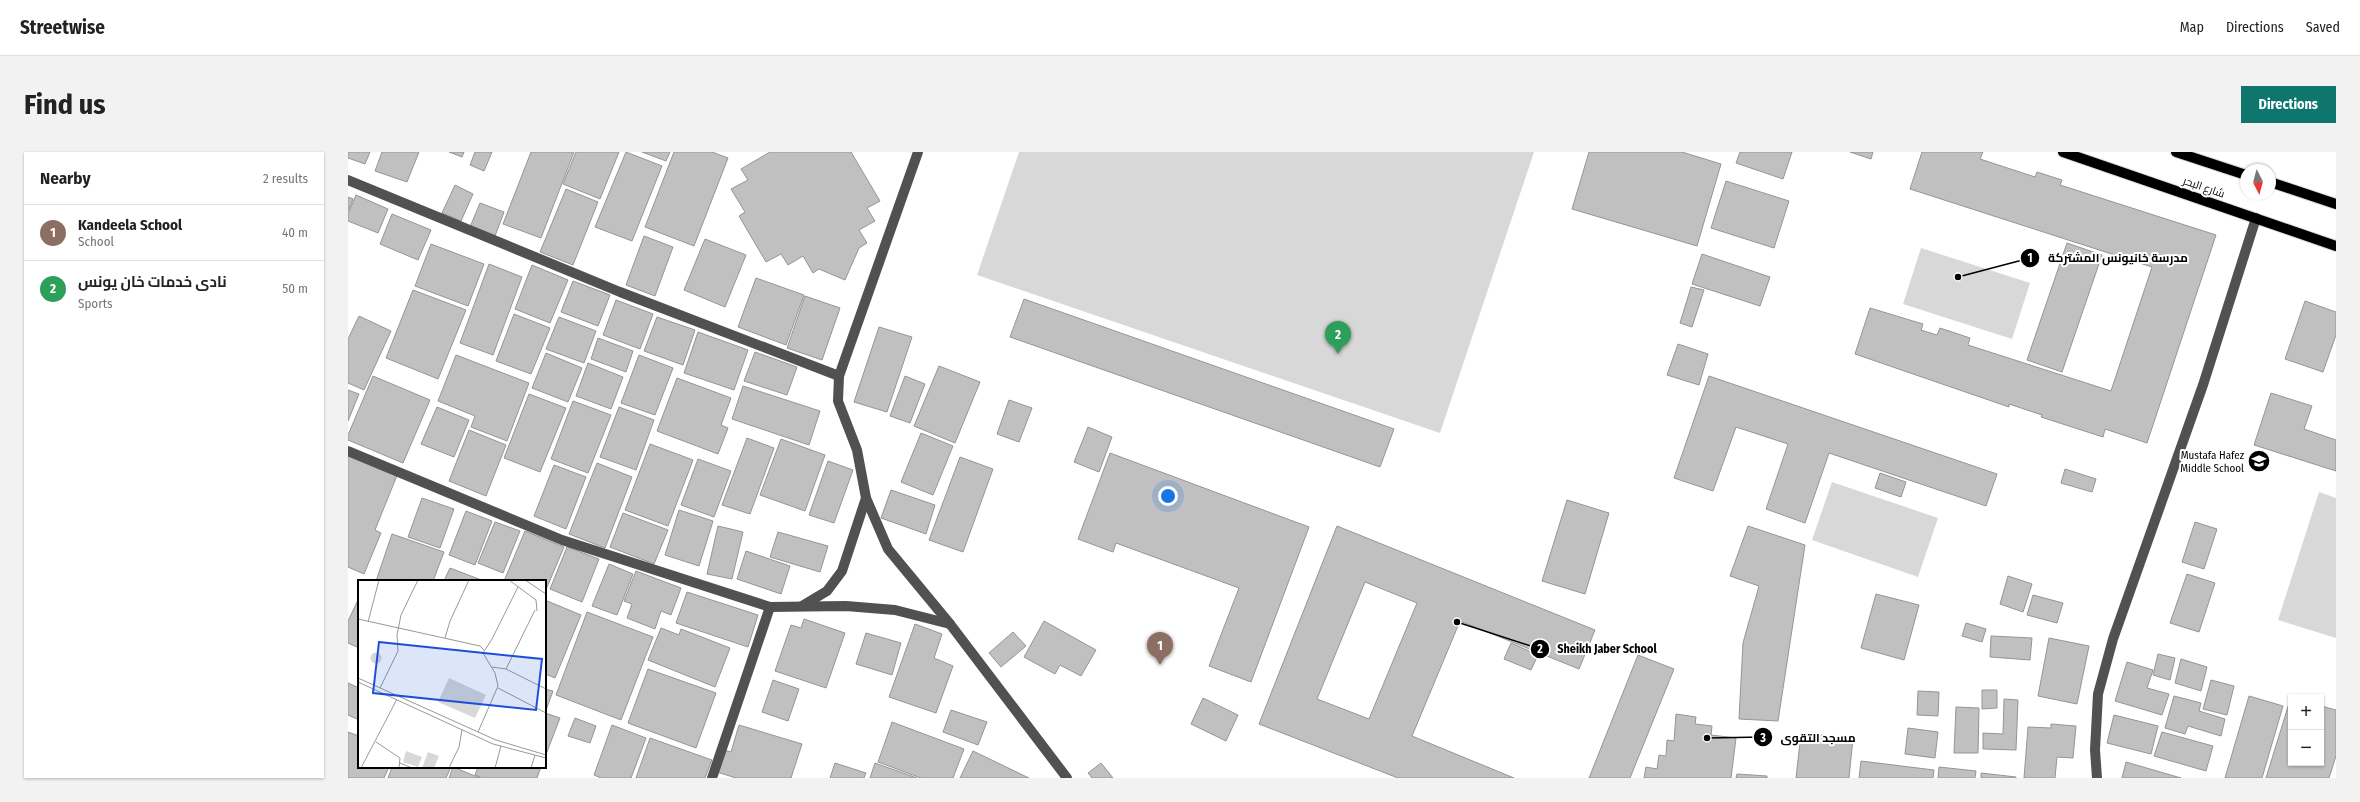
<!DOCTYPE html>
<meta charset="utf-8">
<style>
:root{--surface:#fff;--page:#f2f2f2;--text:#222;--muted:#767676;--line:#e0e0e0;--accent:#0f766e}
body{margin:0;font-family:"Fira Sans Condensed",Cairo,sans-serif;background:var(--page);color:var(--text)}
.controls{position:absolute;right:12px;bottom:12px;display:grid;overflow:hidden;border-radius:0px;box-shadow:0 1px 3px #0004}
.controls button{width:36px;height:36px;display:grid;place-items:center;padding:0;border:0;border-bottom:1px solid var(--line);background:var(--surface);color:var(--text);font:20px sans-serif}
.compass{position:absolute;left:1892px;top:12px;width:36px;height:36px;border-radius:50%;background:var(--surface);box-shadow:0 1px 3px #0004;rotate:174deg}
.you{position:absolute;left:820px;top:344px;width:14px;height:14px;margin:-10px;border:3px solid #fff;border-radius:50%;background:#1a73e8;box-shadow:0 0 0 6px #1a73e833}
.badge{display:grid;place-items:center;width:26px;height:26px;border-radius:50%;background:var(--accent);color:#fff;font-size:13px;font-weight:700}
.pin{position:absolute;translate:-50% -33px;filter:drop-shadow(0 1px 2px #0008)}
.pin::after{content:'';position:absolute;top:21px;width:14px;height:12px;background:inherit;clip-path:polygon(0 0,100% 0,50% 100%)}
.list{margin:0;padding:0;list-style:none}
h2{display:flex;justify-content:space-between;align-items:center;height:52px;margin:0;padding:0 16px;font-size:17px}
h2 small{font-size:13px;font-weight:400;color:var(--muted)}
.list li{display:grid;grid-template-columns:26px 1fr auto;gap:12px;align-items:center;box-sizing:border-box;height:56px;padding:0 16px;border-top:1px solid var(--line)}
.list b{display:block;font-size:15px;white-space:nowrap}
.list p{margin:0;font-size:13px;white-space:nowrap;color:var(--muted)}
.list em{font-size:13px;font-style:normal;color:var(--muted)}
.map{position:relative;flex:none;width:1988px;height:626px;overflow:hidden;border-radius:0px}
header{display:flex;align-items:center;gap:24px;box-sizing:border-box;height:56px;padding:0 20px;background:var(--surface);border-bottom:1px solid var(--line)}
header strong{font-size:19px}
nav{display:flex;gap:22px;margin-inline-start:auto;font-size:14px}
.intro{display:flex;align-items:center;justify-content:space-between;box-sizing:border-box;height:96px;padding:0 24px}
h1{margin:0;font-size:28px}
.button{padding:10px 18px;border-radius:0px;background:var(--accent);color:#fff;font-size:14px;font-weight:700}
main{display:flex;gap:24px;padding:0 24px}
aside{flex:1;background:var(--surface);border-radius:0px;box-shadow:0 1px 3px #0004}
.map>svg:first-child{display:block}
.green{fill:#d8d8d8}
.building{fill:#c0c0c0;stroke:#959595;fill-rule:evenodd}
.lines{fill:none;stroke-linecap:round;stroke-linejoin:round}
.major-casing{stroke:#dbdbdb;stroke-width:12}
.minor{stroke:#515151;stroke-width:10}
.major{stroke:#000;stroke-width:10}
.labels{text-anchor:middle;stroke-width:4;stroke-linejoin:round;paint-order:stroke}
.street-label{font-size:11px;fill:#000;stroke:#fff}
.poi-label{font-size:11px;fill:#000;stroke:#fff;text-anchor:end}
.inset-road{fill:none;stroke:#999;stroke-width:1}
.view{fill:#1d4ed8;fill-opacity:0.15;stroke:#1d4ed8;stroke-width:2}
.inset-edge{fill:none;stroke:#000;stroke-width:2}
.leader{fill:none;stroke:#000;stroke-width:1.5}
.callout-dot{fill:#000;stroke:#fff;stroke-width:1.5}
.mark-label{font-size:12px;text-anchor:middle;font-weight:bold;fill:#fff}
.callout-label{font-size:12px;text-anchor:middle;font-weight:bold;fill:#000;stroke:#fff;stroke-width:4;stroke-linejoin:round;paint-order:stroke}
</style>
<header>
<strong>Streetwise</strong>
<nav><a>Map</a><a>Directions</a><a>Saved</a></nav>
</header>
<div class="intro"><h1>Find us</h1><a class="button">Directions</a></div>
<main>
<aside>
<h2>Nearby<small>2 results</small></h2>
<ul class="list">
<li><span class="badge" style="background:#8d6e63">1</span><div><b>Kandeela School</b><p>School</p></div><em>40 m</em></li>
<li><span class="badge" style="background:#2e9e5b">2</span><div><b>نادى خدمات خان يونس</b><p>Sports</p></div><em>50 m</em></li>
</ul>
</aside>
<div class="map">
<svg width="1988" height="626" viewBox="0 0 1988 626">
<rect width="100%" height="100%" fill="#fff"/>
<g class="green">
<path d="M671 0H1186L1092 281 629 123Z"/>
<path d="M1573 96 1682 131 1664 187 1555 152Z"/>
<path d="M1484 330 1590 366 1570 425 1464 388Z"/>
<path d="M1971 340 1988 346V486L1930 468Z"/>
</g>
<g class="building">
<path d="M0 0H22L17 12 0 6Z"/>
<path d="M34 0H71L59 30 27 19Z"/>
<path d="M101 0H116L114 5Z"/>
<path d="M127 0H144L136 19 122 13Z"/>
<path d="M183 0H226L193 86 155 72Z"/>
<path d="M228 0H271L252 47 215 32Z"/>
<path d="M278 0 314 14 284 89 247 75Z"/>
<path d="M294 0H322L318 9Z"/>
<path d="M326 0H364L380 6 346 94 297 75Z"/>
<path d="M422 0H503L532 49 519 56 527 69 511 78 519 91 511 96 497 128 471 117 465 121 455 104 440 113 433 102 418 110 391 64 397 60 383 37 400 28 393 17Z"/>
<path d="M1241 0H1334L1373 12 1349 94 1224 57Z"/>
<path d="M1392 0H1444L1435 27 1388 11Z"/>
<path d="M1502 0H1525L1523 7Z"/>
<path d="M1574 0H1635L1632 7 1687 25 1689 20 1714 28 1712 33 1868 83 1799 291 1757 277 1755 285 1693 265 1694 263 1661 252V255L1507 202 1522 156 1575 172 1573 178 1589 183 1592 176 1622 186 1620 193 1763 239 1804 115 1562 37Z"/>
<path d="M1378 29 1441 49 1426 96 1363 76Z"/>
<path d="M107 33 125 42 113 69 94 61Z"/>
<path d="M218 37 250 50 225 113 192 100Z"/>
<path d="M8 43 40 57 30 81 0 69V62Z"/>
<path d="M0 45 5 47 0 59Z"/>
<path d="M132 51 156 60 147 84 122 75Z"/>
<path d="M44 62 83 78 70 108 32 92Z"/>
<path d="M296 84 325 95 307 144 278 133Z"/>
<path d="M357 87 398 103 377 155 336 138Z"/>
<path d="M1719 91 1754 103 1714 220 1679 208Z"/>
<path d="M83 92 136 112 120 154 67 134Z"/>
<path d="M1354 102 1422 125 1412 154 1344 132Z"/>
<path d="M141 112 174 125 145 203 112 191Z"/>
<path d="M184 113 220 128 202 171 167 157Z"/>
<path d="M408 126 456 143 438 193 390 175Z"/>
<path d="M225 129 262 143 250 174 213 160Z"/>
<path d="M1343 135 1356 138 1344 175 1332 171Z"/>
<path d="M65 138 118 158 90 227 38 206Z"/>
<path d="M457 144 492 156 474 208 439 196Z"/>
<path d="M676 147 1046 277 1032 315 662 185Z"/>
<path d="M268 148 305 162 292 197 255 183Z"/>
<path d="M1957 149 1988 160V183L1975 220 1937 207Z"/>
<path d="M166 162 202 176 183 222 148 209Z"/>
<path d="M11 164 43 179 16 238 0 231V187Z"/>
<path d="M211 165 248 179 236 211 198 197Z"/>
<path d="M309 165 347 178 335 213 296 199Z"/>
<path d="M531 175 564 185 539 260 506 250Z"/>
<path d="M350 180 400 198 386 238 336 221Z"/>
<path d="M250 186 285 199 278 220 243 207Z"/>
<path d="M1330 192 1360 202 1351 233 1319 223Z"/>
<path d="M407 200 449 215 439 243 396 229Z"/>
<path d="M198 201 234 216 220 250 184 236Z"/>
<path d="M108 203 181 231 159 289 123 275 127 264 90 249Z"/>
<path d="M291 203 325 216 307 263 273 251Z"/>
<path d="M240 211 275 225 263 257 228 244Z"/>
<path d="M591 214 632 230 607 291 566 274Z"/>
<path d="M25 224 82 248 55 311 0 288V283Z"/>
<path d="M557 224 577 232 562 271 542 264Z"/>
<path d="M1361 224 1649 322 1638 354 1481 301 1457 371 1418 357 1440 292 1388 275 1365 339 1326 326Z"/>
<path d="M329 226 383 246 373 273 380 276 370 302 309 279Z"/>
<path d="M395 234 472 259 461 293 384 267Z"/>
<path d="M0 238 11 242 0 269Z"/>
<path d="M1923 241 1964 254 1956 277 1988 288V319L1906 293Z"/>
<path d="M181 242 218 256 192 320 156 306Z"/>
<path d="M661 248 684 256 671 290 649 282Z"/>
<path d="M225 249 263 263 240 321 203 307Z"/>
<path d="M89 255 121 268 106 305 73 292Z"/>
<path d="M271 255 306 268 288 318 252 305Z"/>
<path d="M740 275 764 285 751 320 726 310Z"/>
<path d="M121 278 158 293 138 344 101 329Z"/>
<path d="M573 281 605 294 585 343 553 330Z"/>
<path d="M399 286 426 296 402 362 374 353Z"/>
<path d="M433 287 477 303 457 359 412 343Z"/>
<path d="M302 292 345 308 320 374 277 358Z"/>
<path d="M0 301 50 321 27 378 33 381 16 422 0 415Z"/>
<path d="M762 301 961 375 903 530 861 514 891 436 768 391 765 400 730 387Z"/>
<path d="M612 305 645 317 615 400 581 388Z"/>
<path d="M350 307 383 319 366 365 333 353Z"/>
<path d="M480 309 505 318 486 371 461 363Z"/>
<path d="M249 311 284 325 257 396 221 382Z"/>
<path d="M206 313 238 325 218 377 186 364Z"/>
<path d="M1717 317 1748 327 1744 340 1713 331Z"/>
<path d="M1532 321 1558 330 1553 345 1527 336Z"/>
<path d="M543 338 587 353 578 382 533 366Z"/>
<path d="M74 346 106 357 92 396 60 385Z"/>
<path d="M1219 348 1261 361 1237 442 1194 429Z"/>
<path d="M331 358 365 369 351 414 317 403Z"/>
<path d="M118 359 144 369 127 413 101 403Z"/>
<path d="M275 361 320 378 306 412 262 395Z"/>
<path d="M147 370 172 379 155 421 130 411Z"/>
<path d="M1847 370 1869 377 1856 417 1834 410Z"/>
<path d="M370 374 395 380 384 427 359 422Z"/>
<path d="M989 374 1247 478 1231 517 1112 469 1064 584 1166 626H1050L911 572ZM1017 430 1069 451 1021 567 969 547Z"/>
<path d="M1400 374 1457 393 1430 569 1391 567 1395 491 1411 434 1382 424Z"/>
<path d="M177 379 216 395 197 440V429H156Z"/>
<path d="M430 380 480 394 472 420 422 405Z"/>
<path d="M44 382 96 400 85 429H28Z"/>
<path d="M219 395 251 407 234 450 202 437Z"/>
<path d="M398 399 442 414 433 442 389 427Z"/>
<path d="M261 412 285 422 269 463 244 454Z"/>
<path d="M102 416 136 429H96Z"/>
<path d="M288 419 333 436 323 463 313 459 307 477 279 466 284 452 276 449Z"/>
<path d="M1839 422 1867 431 1851 480 1822 471Z"/>
<path d="M1660 424 1684 432 1675 460 1652 452Z"/>
<path d="M339 440 410 463 400 495 328 471Z"/>
<path d="M1528 442 1571 453 1556 508 1513 496Z"/>
<path d="M1685 443 1715 451 1709 471 1679 463Z"/>
<path d="M11 446V496L0 491V469Z"/>
<path d="M197 448 233 463 207 526 197 522Z"/>
<path d="M239 460 305 485 273 568 208 543Z"/>
<path d="M456 467 497 481 478 536 427 519 443 473 453 476Z"/>
<path d="M696 469 748 498 733 524 712 513 707 522 676 505Z"/>
<path d="M1618 471 1638 477 1634 490 1614 484Z"/>
<path d="M567 472 594 482 586 506 605 514 588 561 541 545Z"/>
<path d="M313 476 331 483 333 477 382 496 367 535 300 508Z"/>
<path d="M665 480 678 494 653 515 641 501Z"/>
<path d="M518 481 553 491 544 523 508 512Z"/>
<path d="M1643 484 1684 486 1682 508 1642 505Z"/>
<path d="M1701 486 1741 494 1729 552 1690 544Z"/>
<path d="M1163 491 1190 503 1183 518 1156 507Z"/>
<path d="M1810 502 1827 506 1822 528 1805 523Z"/>
<path d="M1290 503 1326 517 1282 626H1241Z"/>
<path d="M1833 507 1859 515 1853 539 1827 531Z"/>
<path d="M1779 510 1805 518 1799 536 1821 542 1814 563 1767 549Z"/>
<path d="M300 517 368 541 348 596 280 571Z"/>
<path d="M425 528 451 537 440 569 414 560Z"/>
<path d="M1863 528 1886 534 1879 563 1855 557Z"/>
<path d="M0 531 11 536V568L0 563Z"/>
<path d="M197 537 205 539 197 561 212 566 197 605Z"/>
<path d="M1634 538H1649V556L1634 557Z"/>
<path d="M1570 539 1591 540 1590 564 1569 563Z"/>
<path d="M1826 544 1853 551 1851 559 1877 567 1873 584 1840 574 1837 582 1817 576Z"/>
<path d="M1901 544 1935 554 1914 626H1877Z"/>
<path d="M1943 545V611H1973V554L1988 558V604L1981 626H1918L1943 545H1945Z"/>
<path d="M855 546 890 563 878 589 843 572Z"/>
<path d="M1656 547 1670 548 1668 598 1635 597V581L1655 582Z"/>
<path d="M1608 555 1631 556 1630 601H1606Z"/>
<path d="M603 558 639 570 630 593 595 580Z"/>
<path d="M1328 562 1348 565 1347 572 1364 574 1363 583 1388 586 1383 626H1296L1298 615 1309 617 1311 603 1318 604 1319 588 1326 589Z"/>
<path d="M1766 563 1810 574 1803 602 1759 591Z"/>
<path d="M227 566 248 574 242 591 220 584Z"/>
<path d="M544 570 616 597 605 626H573L530 610Z"/>
<path d="M1703 572 1728 574 1725 606 1709 605 1707 626H1676L1680 575 1703 576Z"/>
<path d="M264 573 298 586 283 626H253L246 623Z"/>
<path d="M391 573 454 592 443 626H388L369 620 376 598 383 600Z"/>
<path d="M1560 576 1590 580 1587 606 1557 602Z"/>
<path d="M0 580 11 584V615H41L36 626H0Z"/>
<path d="M1814 580 1865 594 1858 619 1806 604Z"/>
<path d="M1453 581 1505 586 1501 626H1448Z"/>
<path d="M302 586 364 608 357 626H288Z"/>
<path d="M625 599 681 626H612Z"/>
<path d="M1513 609 1586 618 1585 626H1511Z"/>
<path d="M1778 610 1833 626H1774Z"/>
<path d="M487 611 518 621 516 626H482Z"/>
<path d="M527 611 569 626H522Z"/>
<path d="M753 611 765 626H744L740 621Z"/>
<path d="M44 615H103L98 626H40Z"/>
<path d="M105 615 132 626H101Z"/>
<path d="M130 615H193L189 626H135L127 623Z"/>
<path d="M1591 615 1628 619 1627 626H1590Z"/>
<path d="M1633 621 1668 625V626H1633Z"/>
<path d="M1389 622 1419 624V626H1388Z"/>
</g>
<g class="lines">
<g class="major-casing">
<g id="major">
<path d="M1715 0 1988 94"/>
<path d="M1828 0 1898 23"/>
<path d="M1922 30 1988 52"/>
</g>
</g>
<g class="minor">
<path d="M570 0 491 224 490 249 509 298 518 346 540 397 602 472 719 626"/>
<path d="M0 28 272 140 491 224"/>
<path d="M0 299 214 388 422 455 498 454 547 458 602 472"/>
<path d="M454 454 479 439 494 419 518 346"/>
<path d="M364 626 422 455"/>
<path d="M1749 626 1747 598 1750 542 1765 487 1855 233 1908 66"/>
</g>
<use href="#major" class="major"/>
</g>
<defs>
<g id="school-disc" transform="scale(1.15)"><circle r="9.5" fill="#000" stroke="#fff"/><path d="M0-5L7-2L0 1L-7-2ZM-4 1L0 2.5L4 1V4Q0 6-4 4Z" fill="#fff"/></g>
</defs>
<g fill-rule="evenodd">
<use href="#school-disc" x="1911" y="309"/>
</g>
<g class="labels">
<g class="street-label">
<text transform="translate(1856 35) rotate(19)" y="4">شارع البحر</text>
</g>
<g class="poi-label">
<text x="1896" y="307">Mustafa Hafez<tspan x="1896" dy="13">Middle School</tspan></text>
</g>
</g>
<g transform="translate(10 428)">
<rect width="188" height="188" fill="#fff"/>
<path d="M12.5 78a5.5 5.5 0 1 1 11 0a5.5 5.5 0 1 1-11 0ZM91 98 128 115 117 138 80 122ZM48 171 64 177 60 187 45 182ZM70 172 81 176 76 188H64Z" fill="#d8d8d8"/>
<path class="inset-road" d="M151 0 178 20 179 31M167 0 188 14M0 39 122 66 126 70M10 42 21 0M87 58 92 41 111 0M134 87 148 89 188 109M148 89 177 30M0 98 138 160 188 175M0 102 135 164 188 178M22 108 40 71 39 55 43 35 60 0M140 108 188 133M120 152 140 106 137 93 125 73 134 59 160 7M18 162 42 178 41 188M42 183 54 188M3 188 39 119M91 188 101 167 104 150M137 188 143 166M173 188 177 175"/>
<path class="view" d="M21 62 184 79 178 130 15 113Z"/>
<rect width="188" height="188" class="inset-edge"/>
</g>
<path class="leader" d="M1610 125L1682 106M1109 470L1192 497M1359 586L1415 585"/>
<g class="callout-dot">
<circle cx="1610" cy="125" r="4"/>
<circle cx="1109" cy="470" r="4"/>
<circle cx="1359" cy="586" r="4"/>
<circle cx="1682" cy="106" r="10"/>
<circle cx="1192" cy="497" r="10"/>
<circle cx="1415" cy="585" r="10"/>
</g>
<g class="mark-label">
<text x="1682" y="110">1</text>
<text x="1192" y="501">2</text>
<text x="1415" y="590">3</text>
</g>
<g class="callout-label">
<text x="1770" y="110">مدرسة خانيونس المشتركة</text>
<text x="1259" y="501">Sheikh Jaber School</text>
<text x="1470" y="590">مسجد التقوى</text>
</g>
</svg>
<div class="controls">
<button>+</button>
<button>−</button>
</div>
<svg class="compass" viewBox="-18 -18 36 36"><path d="M0-13l5 13h-10z" fill="#e53935"/><path d="M0 13l5-13h-10z" fill="#767676"/></svg>
<div class="you"></div>
<div class="pin badge" style="left:812px;top:513px;background:#8d6e63">1</div>
<div class="pin badge" style="left:990px;top:202px;background:#2e9e5b">2</div>
</div>
</main>
